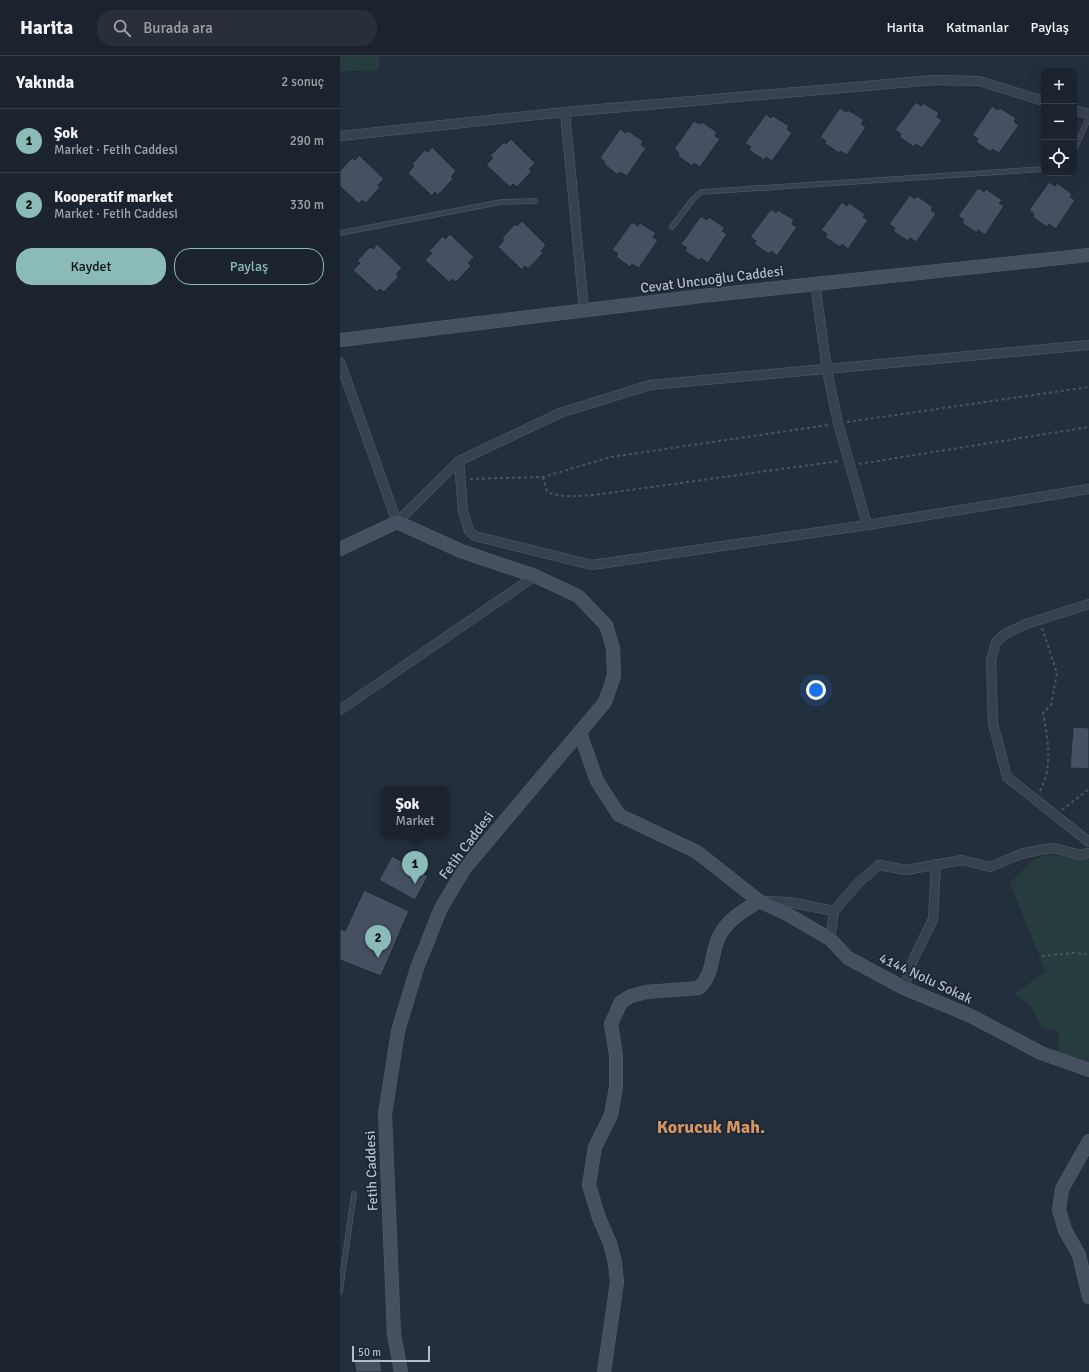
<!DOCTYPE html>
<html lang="tr">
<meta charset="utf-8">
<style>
:root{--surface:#1b232e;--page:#282f3a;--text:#f1f3f6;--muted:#a0a4aa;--line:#39404a;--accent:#8bbbb9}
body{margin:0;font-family:Signika,sans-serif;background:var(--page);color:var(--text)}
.controls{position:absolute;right:12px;top:12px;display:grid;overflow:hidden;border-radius:8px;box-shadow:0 4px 16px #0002}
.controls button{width:36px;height:36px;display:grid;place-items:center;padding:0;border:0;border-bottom:1px solid var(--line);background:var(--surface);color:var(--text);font:20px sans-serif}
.scale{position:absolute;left:12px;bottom:10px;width:78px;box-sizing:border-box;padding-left:4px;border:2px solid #b4bcc9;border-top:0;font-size:11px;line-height:14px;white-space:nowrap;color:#b4bcc9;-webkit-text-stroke:3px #1d2633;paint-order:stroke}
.you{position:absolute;left:476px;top:634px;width:14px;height:14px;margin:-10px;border:3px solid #fff;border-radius:50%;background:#1a73e8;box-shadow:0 0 0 6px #1a73e833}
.badge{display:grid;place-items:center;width:26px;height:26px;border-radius:50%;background:var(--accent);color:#111;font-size:13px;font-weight:700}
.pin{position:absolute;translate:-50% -33px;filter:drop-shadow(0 1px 2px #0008)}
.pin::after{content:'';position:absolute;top:21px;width:14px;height:12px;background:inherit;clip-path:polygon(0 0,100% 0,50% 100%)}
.popup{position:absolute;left:41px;top:730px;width:68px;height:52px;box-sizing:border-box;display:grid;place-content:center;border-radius:8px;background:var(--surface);filter:drop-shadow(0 1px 3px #0005);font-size:13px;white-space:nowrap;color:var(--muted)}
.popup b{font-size:15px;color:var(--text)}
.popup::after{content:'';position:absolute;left:50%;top:100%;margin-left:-8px;border:8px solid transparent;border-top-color:var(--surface)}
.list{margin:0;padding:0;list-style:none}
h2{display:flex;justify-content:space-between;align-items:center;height:52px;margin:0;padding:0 16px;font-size:17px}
h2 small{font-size:13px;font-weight:400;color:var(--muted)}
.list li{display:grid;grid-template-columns:26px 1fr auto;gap:12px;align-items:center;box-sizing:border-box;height:64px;padding:0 16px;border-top:1px solid var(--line)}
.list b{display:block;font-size:15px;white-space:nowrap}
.list p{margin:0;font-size:13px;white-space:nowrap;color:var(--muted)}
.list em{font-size:13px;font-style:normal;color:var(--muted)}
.actions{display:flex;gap:8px;padding:12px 16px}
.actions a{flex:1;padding:9px 0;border:1px solid var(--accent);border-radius:16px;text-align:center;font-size:14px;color:var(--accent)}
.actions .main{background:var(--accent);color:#111}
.icon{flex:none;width:22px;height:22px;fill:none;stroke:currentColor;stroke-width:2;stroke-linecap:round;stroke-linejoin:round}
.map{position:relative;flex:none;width:749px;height:1316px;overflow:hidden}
header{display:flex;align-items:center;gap:24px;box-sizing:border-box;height:56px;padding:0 20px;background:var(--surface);border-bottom:1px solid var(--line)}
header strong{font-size:19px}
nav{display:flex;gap:22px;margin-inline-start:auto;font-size:14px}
.search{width:280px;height:36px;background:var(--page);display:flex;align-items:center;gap:10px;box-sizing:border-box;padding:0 14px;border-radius:16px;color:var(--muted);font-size:15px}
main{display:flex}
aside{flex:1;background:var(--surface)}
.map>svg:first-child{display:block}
.green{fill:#263c3f}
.building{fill:#455162;stroke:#1f2835}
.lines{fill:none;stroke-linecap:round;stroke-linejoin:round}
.lane-casing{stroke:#565f6c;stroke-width:5.5}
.street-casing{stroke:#565f6c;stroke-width:10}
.secondary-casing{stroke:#565f6c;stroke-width:14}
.path{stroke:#44595c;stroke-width:2;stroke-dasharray:3 3;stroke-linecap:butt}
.lane{stroke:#38414e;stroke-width:4.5}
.street{stroke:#38414e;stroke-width:9}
.secondary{stroke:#465061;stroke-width:13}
.labels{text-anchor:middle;stroke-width:3.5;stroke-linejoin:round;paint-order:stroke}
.street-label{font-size:14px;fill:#b4bcc9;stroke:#1d2633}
.district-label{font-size:18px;font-weight:bold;fill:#d59563;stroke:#1d2633}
</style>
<header>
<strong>Harita</strong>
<div class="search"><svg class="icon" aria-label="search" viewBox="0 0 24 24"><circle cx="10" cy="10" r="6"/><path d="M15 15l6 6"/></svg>Burada ara</div>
<nav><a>Harita</a><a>Katmanlar</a><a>Paylaş</a></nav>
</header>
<main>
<aside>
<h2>Yakında<small>2 sonuç</small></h2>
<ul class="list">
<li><span class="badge">1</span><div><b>Şok</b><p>Market · Fetih Caddesi</p></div><em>290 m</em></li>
<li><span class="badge">2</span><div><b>Kooperatif market</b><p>Market · Fetih Caddesi</p></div><em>330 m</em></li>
</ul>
<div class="actions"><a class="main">Kaydet</a><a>Paylaş</a></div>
</aside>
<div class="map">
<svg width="749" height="1316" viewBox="0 0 749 1316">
<rect width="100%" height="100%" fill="#242f3e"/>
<g class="green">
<path d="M0 0H40L38 14 0 15Z"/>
<path d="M707 799 749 803V1010L718 995 719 976 702 971 691 951 675 937 706 916 670 827 693 804Z"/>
</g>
<g class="building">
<path d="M576 46 581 50 583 47 599 57 597 61 602 64 582 92 576 88 574 91 559 81 561 78 555 74Z"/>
<path d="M652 50 658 54 660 52 676 62 674 66 679 69 659 97 652 93 651 96 636 86 638 83 632 79Z"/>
<path d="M500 52 506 56 508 54 524 64 521 68 526 71 507 99 500 95 499 97 484 87 486 85 480 81Z"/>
<path d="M426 58 431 62 433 60 449 70 447 73 452 77 432 105 426 101 424 104 409 94 411 91 405 87Z"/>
<path d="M354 65 360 68 362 66 377 76 375 80 380 83 360 111 354 107 352 110 338 100 339 97 334 93Z"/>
<path d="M280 73 286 77 288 75 303 85 301 89 306 92 287 120 280 116 278 119 264 108 265 106 260 102Z"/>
<path d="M171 83 195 107 189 113 192 115 177 131 173 128 170 131 146 109 153 102 150 100 164 86 166 88Z"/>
<path d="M92 91 116 115 111 121 113 123 98 139 95 136 92 140 68 117 74 110 72 108 85 94 88 96Z"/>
<path d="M19 99 44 123 38 129 40 131 26 147 22 144 19 148 0 130V115L12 102 15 104Z"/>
<path d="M709 126 715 130 717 127 732 138 730 141 735 144 716 173 709 168 707 171 693 161 694 158 689 154Z"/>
<path d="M638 132 644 136 646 133 662 144 659 147 664 150 645 179 638 174 637 177 622 167 624 164 618 160Z"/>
<path d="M570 139 575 143 577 140 593 151 591 154 596 158 576 186 570 182 568 185 553 175 555 172 549 168Z"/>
<path d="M502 146 507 150 509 147 525 158 523 161 528 164 508 193 502 188 500 191 485 181 487 178 481 174Z"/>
<path d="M431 153 436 157 438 154 454 164 452 168 457 171 437 200 431 195 429 198 414 188 416 185 410 181Z"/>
<path d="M361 160 367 164 369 161 385 172 382 175 387 178 368 207 361 202 360 205 345 195 347 192 341 188Z"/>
<path d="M182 165 206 189 201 195 203 197 188 213 185 210 182 214 158 191 164 184 162 182 175 168 177 170Z"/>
<path d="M292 166 298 170 300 167 316 177 313 181 318 184 299 212 292 208 290 211 276 201 278 198 272 194Z"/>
<path d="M110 178 134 201 128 207 131 210 116 226 113 223 109 226 85 204 92 197 89 195 103 180 105 183Z"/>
<path d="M37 188 62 212 56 218 59 220 44 236 40 233 37 236 13 214 20 207 17 205 30 191 33 193Z"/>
<path d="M733 671 749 672V713L730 712Z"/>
<path d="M52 800 88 820 75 844 39 824Z"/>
<path d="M24 834 69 855 41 920 0 904V873L5 875Z"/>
<path d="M40 1302 42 1316H16L14 1305Z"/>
</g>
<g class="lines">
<g class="lane-casing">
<g id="lane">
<path d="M734 94 749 61"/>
<path d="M332 171 353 143 361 136 704 113"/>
<path d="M0 177 161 146 195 145"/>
<path d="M0 1236 14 1138"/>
</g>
</g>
<g class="street-casing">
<g id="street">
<path d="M734 54 749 58"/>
<path d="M225 56 244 254"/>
<path d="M0 80 225 56 594 24 639 25 704 45"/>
<path d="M475 227 487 314 498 367 527 469"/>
<path d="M0 306 57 466 119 405 220 357 310 329 749 289"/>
<path d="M119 405 123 455 129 475 135 480 252 509 527 469 749 433"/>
<path d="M749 548 686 568 665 578 656 586 651 604 653 667 667 721 749 786"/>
<path d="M0 654 195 520"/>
<path d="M423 845 449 846 494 855 518 827 539 809 566 814 622 804 650 811 681 798 700 794 714 792 740 799 749 797"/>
<path d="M490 883 494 855"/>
<path d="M564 932 574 902 593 863 596 808"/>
</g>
</g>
<g class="secondary-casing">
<g id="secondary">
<path d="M0 284 362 240 749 199"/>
<path d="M0 493 57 466 121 495 195 520 238 540 266 569 273 592 274 620 265 646 125 812 101 852 77 912 58 975 45 1058 54 1278 61 1316"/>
<path d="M240 677 257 725 279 759 357 796 419 845 447 858 490 883 508 902 564 932 631 960 701 997 749 1014"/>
<path d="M749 1085 722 1133 719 1154 725 1174 739 1199 749 1241"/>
<path d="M264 1316 277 1226 275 1207 270 1187 259 1162 249 1129 255 1091 271 1059 276 1031V999L271 968 281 946 291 940 306 936 359 932C376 916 370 893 381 877 390 862 405 854 419 845"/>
</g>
</g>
<g class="path">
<path d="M507 366 749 331"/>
<path d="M519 408 749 371"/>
<path d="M203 421 207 436C222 442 237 440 254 439L499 405"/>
<path d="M130 423 203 421 271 401 488 369"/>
<path d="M700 735C713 711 708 684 703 657L711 649 717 617 702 572"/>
<path d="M722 754 749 733"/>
<path d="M702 900 733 897 749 898"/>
</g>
<use href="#lane" class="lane"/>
<use href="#street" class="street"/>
<use href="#secondary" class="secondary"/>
</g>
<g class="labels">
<g class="street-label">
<text transform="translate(372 223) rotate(-7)" y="5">Cevat Uncuoğlu Caddesi</text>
<text transform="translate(126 789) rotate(-53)" y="5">Fetih Caddesi</text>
<text transform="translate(586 922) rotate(25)" y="5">4144 Nolu Sokak</text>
<text transform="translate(31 1115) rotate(-92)" y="5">Fetih Caddesi</text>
</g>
<g class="district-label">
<text x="371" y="1077">Korucuk Mah.</text>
</g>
</g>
</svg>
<div class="controls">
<button>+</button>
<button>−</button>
<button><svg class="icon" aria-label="locate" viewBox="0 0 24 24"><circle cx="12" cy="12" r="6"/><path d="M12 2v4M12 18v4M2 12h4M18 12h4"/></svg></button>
</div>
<div class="scale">50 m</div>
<div class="you"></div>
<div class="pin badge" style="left:75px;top:828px">1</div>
<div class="popup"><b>Şok</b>Market</div>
<div class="pin badge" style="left:38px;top:902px">2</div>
</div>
</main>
